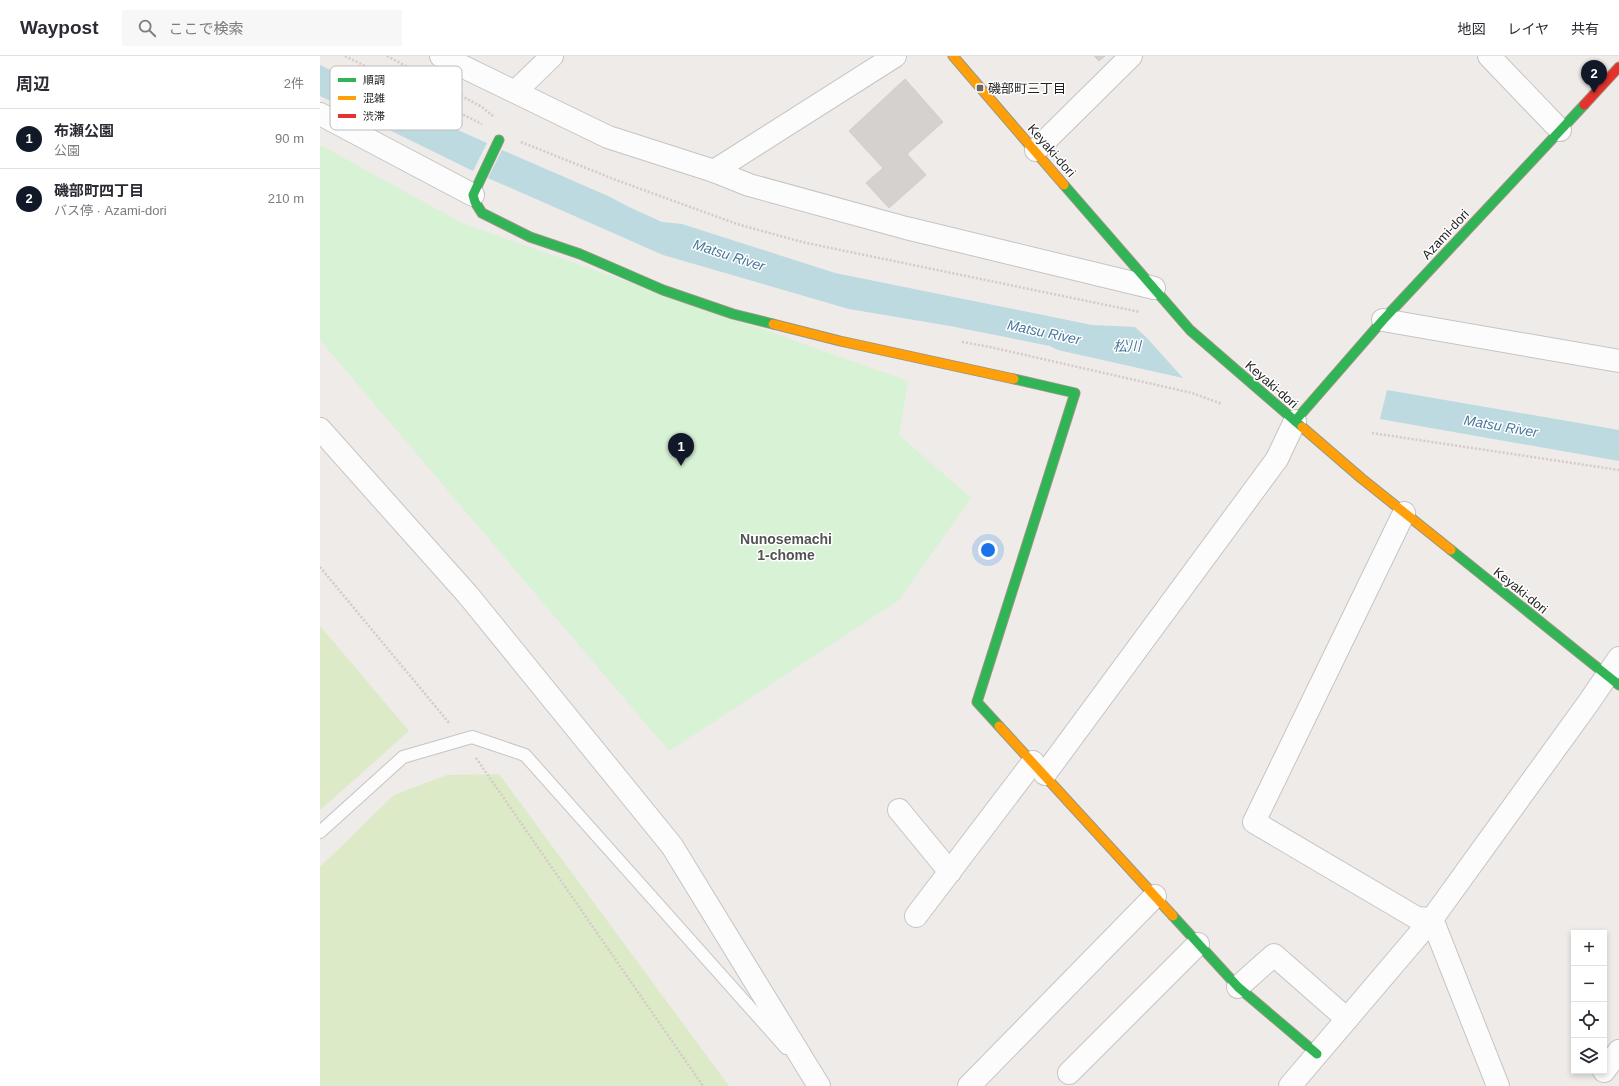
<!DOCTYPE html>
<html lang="ja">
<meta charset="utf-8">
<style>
:root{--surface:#fff;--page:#f7f7f7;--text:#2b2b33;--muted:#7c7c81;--line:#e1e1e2;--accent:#111827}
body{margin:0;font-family:Helvetica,"Noto Sans JP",sans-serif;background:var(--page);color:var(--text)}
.controls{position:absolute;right:12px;bottom:12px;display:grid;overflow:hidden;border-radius:0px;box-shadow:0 2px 6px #0003}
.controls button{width:36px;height:36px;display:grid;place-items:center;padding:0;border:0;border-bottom:1px solid var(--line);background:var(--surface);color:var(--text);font:20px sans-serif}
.you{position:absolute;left:668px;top:494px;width:14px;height:14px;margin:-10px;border:3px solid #fff;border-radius:50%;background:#1a73e8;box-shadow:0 0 0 6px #1a73e833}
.badge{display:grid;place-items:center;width:26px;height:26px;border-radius:50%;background:var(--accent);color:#fff;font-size:13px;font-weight:700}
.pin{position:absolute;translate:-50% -33px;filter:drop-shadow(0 1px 2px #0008)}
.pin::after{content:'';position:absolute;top:21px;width:14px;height:12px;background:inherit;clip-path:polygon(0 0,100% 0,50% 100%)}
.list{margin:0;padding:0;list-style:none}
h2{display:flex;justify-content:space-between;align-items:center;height:52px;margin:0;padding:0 16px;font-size:17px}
h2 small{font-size:13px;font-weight:400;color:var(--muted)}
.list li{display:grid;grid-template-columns:26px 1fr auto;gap:12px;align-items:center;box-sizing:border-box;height:60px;padding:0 16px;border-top:1px solid var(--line)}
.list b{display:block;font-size:15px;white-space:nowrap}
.list p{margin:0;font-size:13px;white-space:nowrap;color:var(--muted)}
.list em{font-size:13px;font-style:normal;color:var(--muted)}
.icon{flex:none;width:22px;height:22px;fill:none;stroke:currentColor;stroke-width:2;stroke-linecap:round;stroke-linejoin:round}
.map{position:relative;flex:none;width:1299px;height:1030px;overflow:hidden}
header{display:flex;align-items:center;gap:24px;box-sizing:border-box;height:56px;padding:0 20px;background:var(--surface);border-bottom:1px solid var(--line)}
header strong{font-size:19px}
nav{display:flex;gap:22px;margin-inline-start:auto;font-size:14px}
.search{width:280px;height:36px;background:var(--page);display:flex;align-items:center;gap:10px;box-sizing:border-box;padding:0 14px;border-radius:0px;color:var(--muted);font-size:15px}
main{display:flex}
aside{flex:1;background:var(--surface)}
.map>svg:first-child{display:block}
.grass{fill:#dceac8}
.park{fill:#d7f2d5}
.water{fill:#bcdae0}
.building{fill:#d4d1cf;stroke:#d1cdc9}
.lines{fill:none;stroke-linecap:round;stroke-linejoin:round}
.lane-casing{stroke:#c6c5c4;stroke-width:14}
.street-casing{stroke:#c6c5c4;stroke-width:24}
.fast-casing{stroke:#979680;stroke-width:11}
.slow-casing{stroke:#979680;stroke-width:11}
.jam-casing{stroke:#979680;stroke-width:11}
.path{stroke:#d7c9c7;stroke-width:2.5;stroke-dasharray:2 2;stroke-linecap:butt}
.lane{stroke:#fcfcfc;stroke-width:12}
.street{stroke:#fcfcfc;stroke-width:22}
.fast{stroke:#30b455;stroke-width:9}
.slow{stroke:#ff9f0a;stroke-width:9}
.jam{stroke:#e5322d;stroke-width:9}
.poi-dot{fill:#676665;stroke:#fff;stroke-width:1.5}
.labels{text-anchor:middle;stroke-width:3;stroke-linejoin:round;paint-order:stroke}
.poi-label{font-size:13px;fill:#1f1f1f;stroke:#fff;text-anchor:start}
.street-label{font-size:13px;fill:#1f1f1f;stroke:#fff}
.water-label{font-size:14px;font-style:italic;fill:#47779d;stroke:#fff}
.neighbourhood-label{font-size:14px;font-weight:bold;fill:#525252;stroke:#fff}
.key{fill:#fff;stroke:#bcbcbc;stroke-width:1}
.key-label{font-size:11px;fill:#1f1f1f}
</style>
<header>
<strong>Waypost</strong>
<div class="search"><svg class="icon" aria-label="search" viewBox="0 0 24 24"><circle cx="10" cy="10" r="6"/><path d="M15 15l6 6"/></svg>ここで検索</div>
<nav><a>地図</a><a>レイヤ</a><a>共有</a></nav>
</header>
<main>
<aside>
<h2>周辺<small>2件</small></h2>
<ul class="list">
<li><span class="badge">1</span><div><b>布瀬公園</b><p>公園</p></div><em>90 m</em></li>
<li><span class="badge">2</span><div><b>磯部町四丁目</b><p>バス停 · Azami-dori</p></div><em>210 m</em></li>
</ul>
</aside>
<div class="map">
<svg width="1299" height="1030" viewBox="0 0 1299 1030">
<rect width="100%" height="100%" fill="#eeebe8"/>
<g class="grass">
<path d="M0 570 89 675 0 754Z"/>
<path d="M179 718 409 1030H0V811L74 739 127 719Z"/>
</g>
<path class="park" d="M0 89 144 168 588 325 579 379 651 442 579 544 349 695 0 284Z"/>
<g class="water">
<path d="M0 9 102 58 167 87 153 115 0 40Z"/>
<path d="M182 94 288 140 309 151 342 166 362 168 515 217 772 269 815 271 827 282 863 322 738 294 730 290 630 270 529 253 343 199 168 122Z"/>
<path d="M1067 334 1299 374V405L1060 363Z"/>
</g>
<g class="building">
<path d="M774 0H785L779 5Z"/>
<path d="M585 23 623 66 587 98 606 119 569 152 546 127 563 112 529 75Z"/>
</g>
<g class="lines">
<g class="lane-casing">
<path id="lane" d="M0 776 83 701 152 681 205 699 466 992"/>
</g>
<g class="street-casing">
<g id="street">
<path d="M121 0 288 81 394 115 429 129 586 172 834 232"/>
<path d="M1169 0 1240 74"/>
<path d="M196 35 232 0"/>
<path d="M0 58 153 139"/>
<path d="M716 94 811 0"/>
<path d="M394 115 575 0"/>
<path d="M1063 264 1299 305"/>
<path d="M0 373 148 539 352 790 499 1030"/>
<path d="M1084 457 934 766 1097 862 1112 863 1178 1030"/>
<path d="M725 718 957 403 975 365"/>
<path d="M579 754 630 816"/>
<path d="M596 860 713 706"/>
<path d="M918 931 954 899 1027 963"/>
<path d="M1284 1015 1299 995"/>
<path d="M749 1017 878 888"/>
<path d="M649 1030 835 840"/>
<path d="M970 1030 1112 863 1269 646 1299 602"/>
</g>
</g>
<g class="fast-casing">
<g id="fast">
<path d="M179 84 153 139 155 146 162 157 210 181 260 198 343 234 413 258 453 268"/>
<path d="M744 129 870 274 982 371"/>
<path d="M975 365 1063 264 1264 49"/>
<path d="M1131 494 1299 629"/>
<path d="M679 670 657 646 755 337 694 323"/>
<path d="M853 860 918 931 997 998"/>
</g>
</g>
<g class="slow-casing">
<g id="slow">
<path d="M633 0 744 129"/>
<path d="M453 268 520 285 694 323"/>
<path d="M982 371 1041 422 1131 494"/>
<path d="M679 670 853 860"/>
</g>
</g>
<g class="jam-casing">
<path id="jam" d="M1264 49 1299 11"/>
</g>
<g class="path">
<path d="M25 0 162 68"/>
<path d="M67 0 162 51 174 61"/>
<path d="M201 86 296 124 417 168 482 186 820 256"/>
<path d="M642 286 670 291 872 337 902 348"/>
<path d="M1052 377 1299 414"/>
<path d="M0 511 130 668"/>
<path d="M156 702 383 1030"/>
</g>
<use href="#lane" class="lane"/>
<use href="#street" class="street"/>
<use href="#fast" class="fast"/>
<use href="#slow" class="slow"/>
<use href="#jam" class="jam"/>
</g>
<rect class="poi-dot" x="656" y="28" width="8" height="8" rx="2"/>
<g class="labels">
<g class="poi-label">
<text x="668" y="37">磯部町三丁目</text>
</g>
<g class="street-label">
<text transform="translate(732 94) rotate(49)" y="5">Keyaki-dori</text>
<text transform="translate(1125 178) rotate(-47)" y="5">Azami-dori</text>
<text transform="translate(952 328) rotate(41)" y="5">Keyaki-dori</text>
<text transform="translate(1201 534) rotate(39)" y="5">Keyaki-dori</text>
</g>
<g class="water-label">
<text transform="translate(409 199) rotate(18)" y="5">Matsu River</text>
<text transform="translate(724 276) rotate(12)" y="5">Matsu River</text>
<text x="807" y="295">松川</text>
<text transform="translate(1181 370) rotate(10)" y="5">Matsu River</text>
</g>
<g class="neighbourhood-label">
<text x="466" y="488">Nunosemachi<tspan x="466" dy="16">1-chome</tspan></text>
</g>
</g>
<rect x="10" y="10" width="132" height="64" rx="6" class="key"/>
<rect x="18" y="22" width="18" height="4" fill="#30b455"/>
<rect x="18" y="40" width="18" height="4" fill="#ff9f0a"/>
<rect x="18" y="58" width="18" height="4" fill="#e5322d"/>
<g class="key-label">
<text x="43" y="28">順調</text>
<text x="43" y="46">混雑</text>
<text x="43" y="64">渋滞</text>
</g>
</svg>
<div class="controls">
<button>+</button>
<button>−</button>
<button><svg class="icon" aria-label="locate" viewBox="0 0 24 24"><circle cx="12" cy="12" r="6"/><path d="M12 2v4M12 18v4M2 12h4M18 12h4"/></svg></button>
<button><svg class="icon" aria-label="layers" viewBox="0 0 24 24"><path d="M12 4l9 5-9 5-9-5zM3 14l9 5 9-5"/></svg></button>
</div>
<div class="you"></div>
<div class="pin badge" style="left:361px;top:410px">1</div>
<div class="pin badge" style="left:1274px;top:37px">2</div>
</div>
</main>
